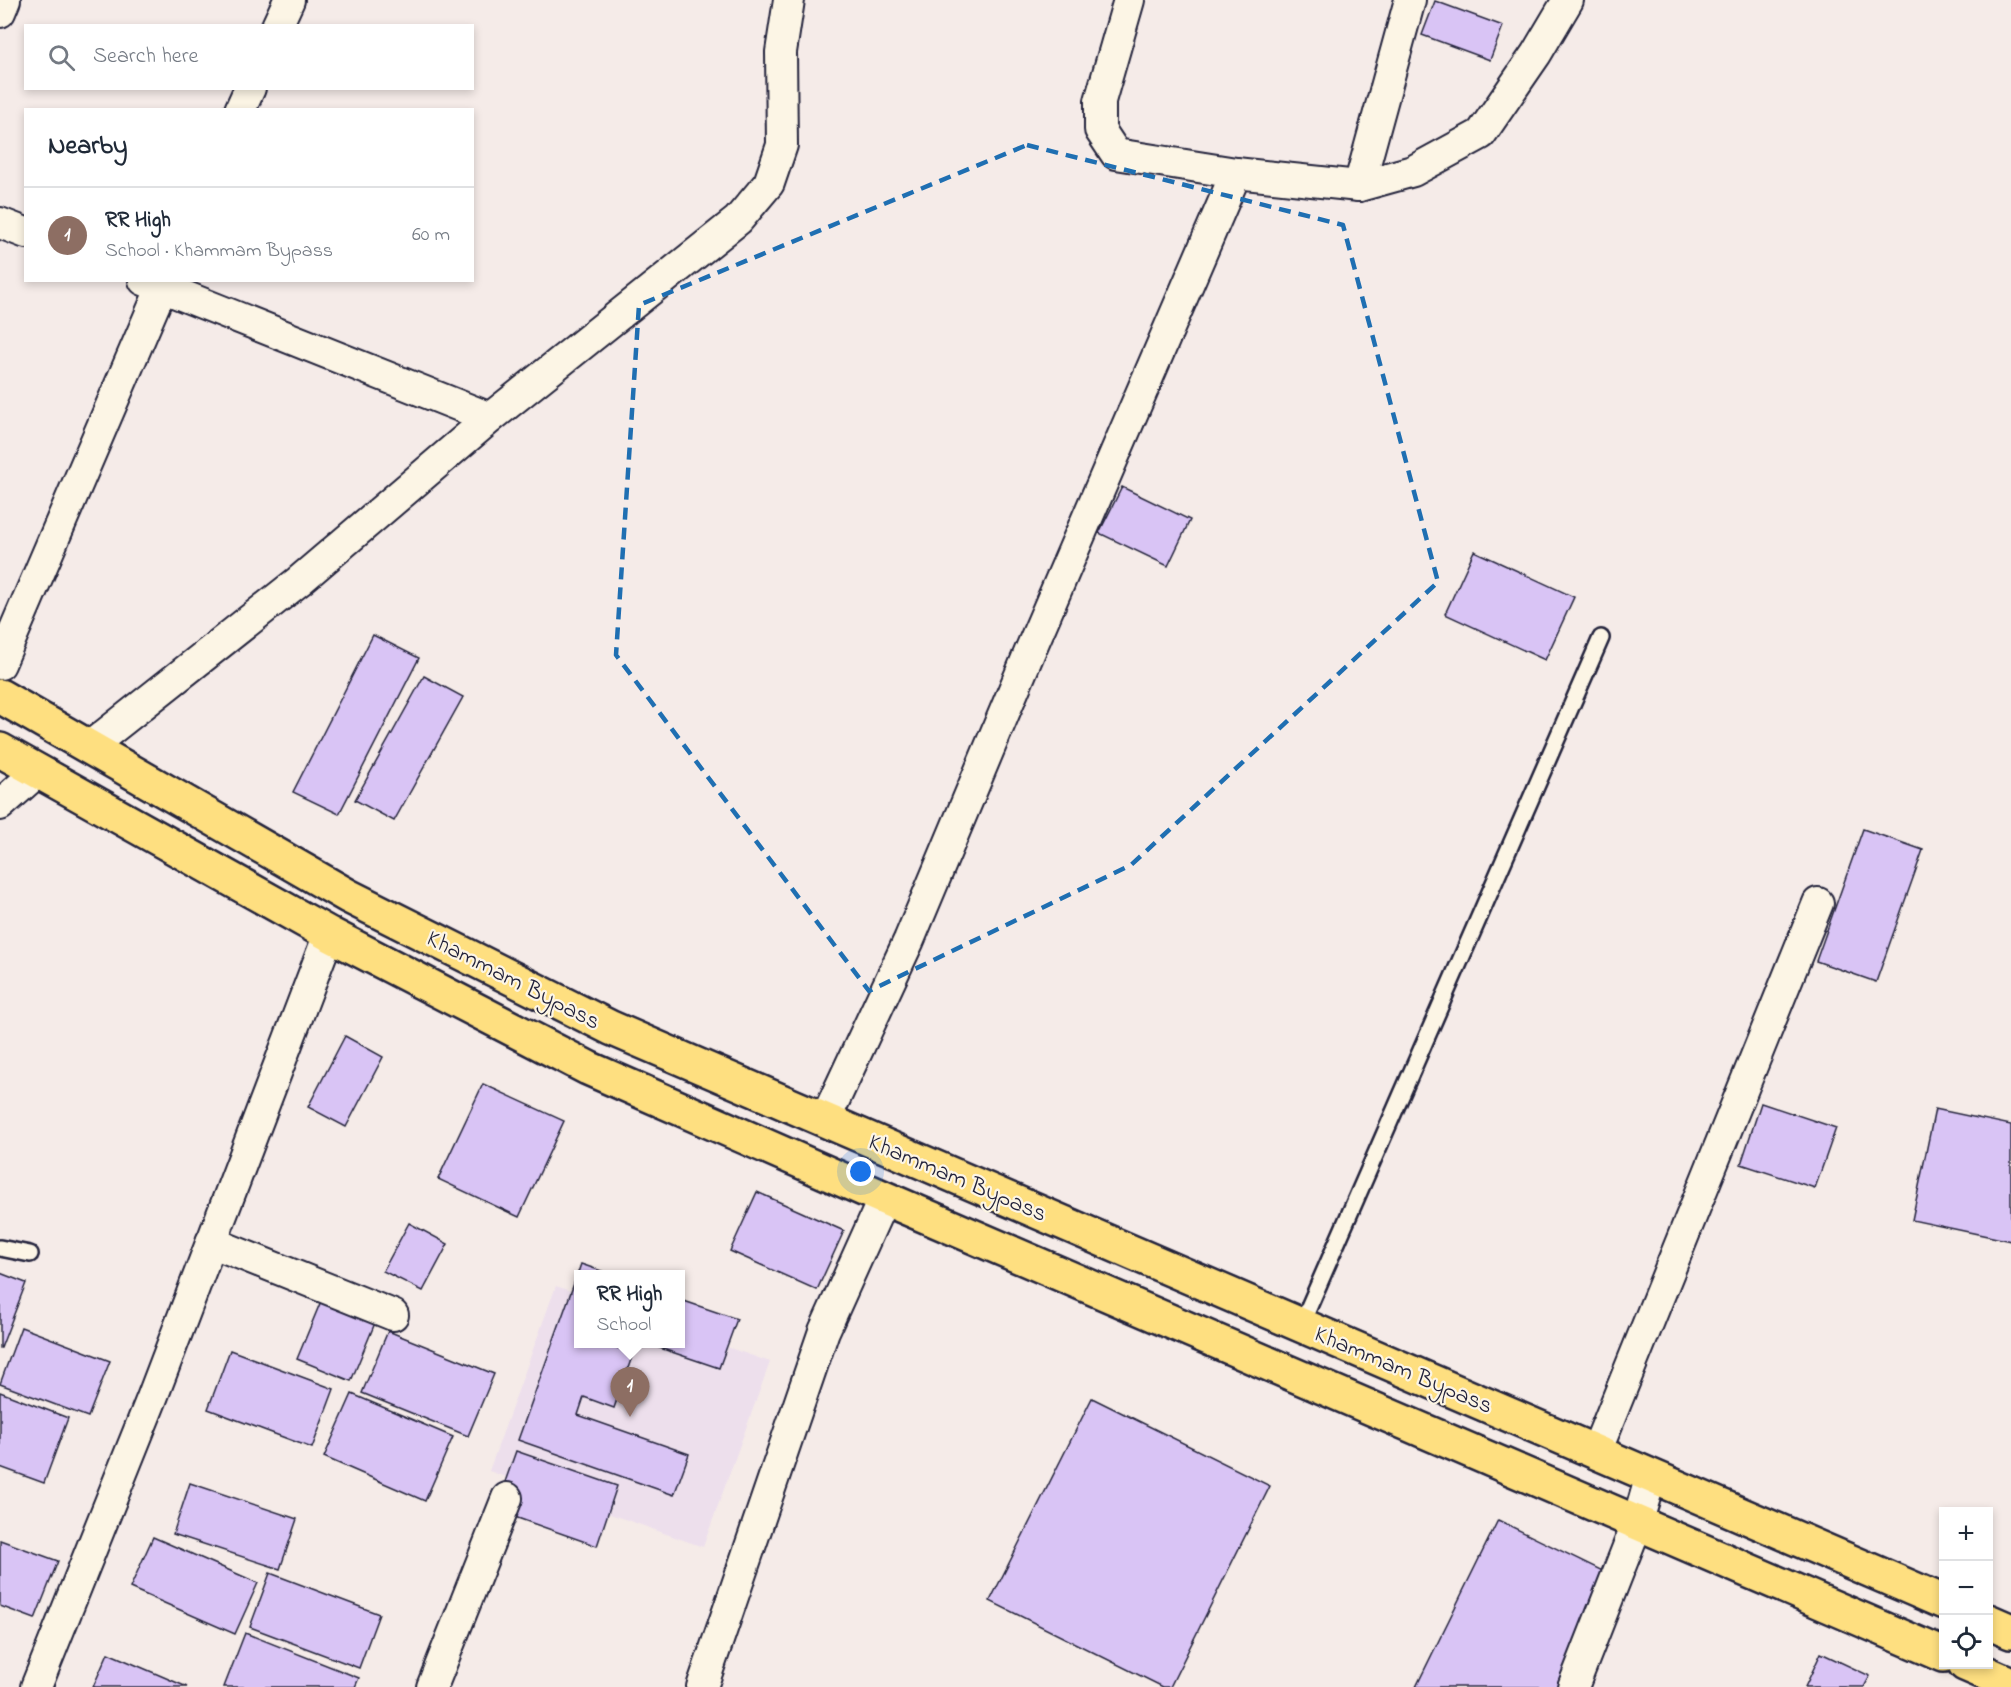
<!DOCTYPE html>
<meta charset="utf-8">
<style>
:root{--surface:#fff;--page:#f2f2f3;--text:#1f2937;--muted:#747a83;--line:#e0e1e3;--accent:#7c3aed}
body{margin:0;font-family:"Indie Flower",sans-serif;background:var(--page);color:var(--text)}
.controls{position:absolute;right:18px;bottom:18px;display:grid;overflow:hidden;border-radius:0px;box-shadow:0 3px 9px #0003}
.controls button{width:54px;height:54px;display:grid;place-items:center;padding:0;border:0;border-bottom:2px solid var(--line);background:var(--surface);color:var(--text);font:30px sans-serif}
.you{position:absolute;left:861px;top:1172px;width:21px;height:21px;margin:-15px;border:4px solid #fff;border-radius:50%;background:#1a73e8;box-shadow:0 0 0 9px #1a73e833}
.badge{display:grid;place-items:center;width:39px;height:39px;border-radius:50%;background:var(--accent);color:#fff;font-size:20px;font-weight:700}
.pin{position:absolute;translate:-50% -50px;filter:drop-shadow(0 2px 3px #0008)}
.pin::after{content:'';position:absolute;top:32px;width:21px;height:18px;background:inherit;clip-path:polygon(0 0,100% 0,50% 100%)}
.popup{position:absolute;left:574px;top:1270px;width:111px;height:78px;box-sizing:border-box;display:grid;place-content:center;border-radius:0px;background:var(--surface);filter:drop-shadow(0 2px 4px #0005);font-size:20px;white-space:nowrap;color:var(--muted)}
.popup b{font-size:22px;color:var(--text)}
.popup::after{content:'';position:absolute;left:50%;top:100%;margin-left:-12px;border:12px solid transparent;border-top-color:var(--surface)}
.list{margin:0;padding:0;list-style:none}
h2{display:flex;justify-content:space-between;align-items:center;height:78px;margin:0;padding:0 24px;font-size:26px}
h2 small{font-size:20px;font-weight:400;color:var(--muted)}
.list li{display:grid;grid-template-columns:39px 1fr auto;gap:18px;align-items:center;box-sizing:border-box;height:96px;padding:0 24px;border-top:2px solid var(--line)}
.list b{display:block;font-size:22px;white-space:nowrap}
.list p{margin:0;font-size:20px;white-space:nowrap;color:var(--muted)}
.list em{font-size:20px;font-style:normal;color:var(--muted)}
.icon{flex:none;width:33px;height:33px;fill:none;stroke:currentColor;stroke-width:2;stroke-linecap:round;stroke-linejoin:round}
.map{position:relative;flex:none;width:2011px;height:1687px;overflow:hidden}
.search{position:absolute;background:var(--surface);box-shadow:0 3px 9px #0003;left:24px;top:24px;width:450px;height:66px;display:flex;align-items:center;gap:15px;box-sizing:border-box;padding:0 21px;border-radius:0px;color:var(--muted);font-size:22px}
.panel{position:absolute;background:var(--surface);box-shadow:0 3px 9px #0003;left:24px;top:108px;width:450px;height:174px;border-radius:0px}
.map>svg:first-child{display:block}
.built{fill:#eddfec}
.building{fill:#d9c4f5;stroke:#22223b;stroke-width:1.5}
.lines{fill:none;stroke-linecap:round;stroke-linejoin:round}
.service-casing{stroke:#22223b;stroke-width:20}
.minor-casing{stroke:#22223b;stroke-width:34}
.trunk-casing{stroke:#22223b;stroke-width:38}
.service{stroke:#fcf5e5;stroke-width:15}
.minor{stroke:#fcf5e5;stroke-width:30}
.trunk{stroke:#fedf80;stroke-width:33}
.marked{fill:none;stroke:#1f6fb2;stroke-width:4.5;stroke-dasharray:12 8;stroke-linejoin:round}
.labels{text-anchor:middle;stroke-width:4.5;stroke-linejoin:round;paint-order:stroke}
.street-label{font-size:24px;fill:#22223b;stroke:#fcf5e5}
</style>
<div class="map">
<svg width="2011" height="1687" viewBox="0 0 2011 1687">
<rect width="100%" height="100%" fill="#f5ebe8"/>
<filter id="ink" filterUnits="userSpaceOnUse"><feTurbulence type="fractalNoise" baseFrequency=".0167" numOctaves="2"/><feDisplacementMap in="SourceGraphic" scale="12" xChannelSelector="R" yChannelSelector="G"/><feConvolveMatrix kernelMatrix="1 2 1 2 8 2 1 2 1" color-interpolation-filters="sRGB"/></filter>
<g filter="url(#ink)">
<path class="built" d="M556 1286 579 1294V1344H681V1331L770 1362 703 1547 489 1471Z"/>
<g class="building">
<path d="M1435 1 1503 26 1490 60 1422 35Z"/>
<path d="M1122 487 1190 520 1168 566 1099 533Z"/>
<path d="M1474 551 1574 597 1545 660 1445 614Z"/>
<path d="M373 635 419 658 339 814 293 792Z"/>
<path d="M424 676 463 697 394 821 355 800Z"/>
<path d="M1863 829 1923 850 1876 982 1816 961Z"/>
<path d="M345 1036 383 1057 346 1127 308 1107Z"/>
<path d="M483 1084 564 1121 519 1217 438 1179Z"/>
<path d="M1761 1103 1836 1128 1815 1188 1741 1164Z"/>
<path d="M1935 1109 2011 1125V1241L1912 1220Z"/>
<path d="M757 1192 844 1231 817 1290 730 1251Z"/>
<path d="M409 1223 448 1244 423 1291 383 1271Z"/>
<path d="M581 1264 610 1274H579V1344H610V1345L633 1354 614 1408 584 1397 578 1415 689 1454 674 1495 518 1440Z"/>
<path d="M0 1273 26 1283 1 1348H0Z"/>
<path d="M681 1300 737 1319 719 1368 648 1344H681Z"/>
<path d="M321 1301 375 1323 351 1381 297 1359Z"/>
<path d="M21 1327 110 1361 88 1417 0 1384Z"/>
<path d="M388 1331 494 1374 468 1436 362 1393Z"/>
<path d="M230 1350 334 1389 312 1448 208 1409Z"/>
<path d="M0 1392 68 1418 44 1483 0 1467Z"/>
<path d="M352 1394 453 1437 425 1501 324 1457Z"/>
<path d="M1092 1398 1270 1486 1170 1687H1163L990 1601Z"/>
<path d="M516 1451 617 1486 597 1546 495 1510Z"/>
<path d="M190 1483 297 1519 280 1569 173 1534Z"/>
<path d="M1498 1520 1611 1575 1557 1687H1416Z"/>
<path d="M153 1537 258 1583 235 1634 130 1588Z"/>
<path d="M0 1540 58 1561 35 1619 0 1606Z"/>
<path d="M270 1573 379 1614 359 1668 250 1627Z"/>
<path d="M245 1633 359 1678 355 1687H224Z"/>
<path d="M108 1653 187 1687H93Z"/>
<path d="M1821 1653 1870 1676 1864 1687H1805Z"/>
</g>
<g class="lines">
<g class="service-casing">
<g id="service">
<path d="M0 1248 30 1254"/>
<path d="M1301 1325 1601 638"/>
</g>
</g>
<g class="minor-casing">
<g id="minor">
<path d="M1129 0 1100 101V130L1116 154 1236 173 1359 186 1413 171 1481 134 1536 54 1568 0"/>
<path d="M0 12 5 0"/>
<path d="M277 26 289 0"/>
<path d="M240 110 250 88"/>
<path d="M1359 186 1410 0"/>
<path d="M0 223 26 233"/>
<path d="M144 280 490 418"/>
<path d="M0 664 165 280"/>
<path d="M88 748 299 581 490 418 738 220 769 183 782 145 781 52 789 0"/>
<path d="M0 805 37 772"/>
<path d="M825 1120 909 940 1033 644 1236 173"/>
<path d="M211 1242 393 1315"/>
<path d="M1596 1452 1818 903"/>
<path d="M36 1687 152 1398 329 934"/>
<path d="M432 1687 507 1498"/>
<path d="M702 1687 824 1331 884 1198"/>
<path d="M1573 1687 1637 1524 1651 1476"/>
</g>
</g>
<g class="trunk-casing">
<g id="trunk">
<path d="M0 696 348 896 611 1028 1944 1602"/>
<path d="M0 750 329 934 588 1068 884 1198 1944 1655"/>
<path d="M1988 1621 2011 1631"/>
<path d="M1965 1664 2011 1684"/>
</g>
</g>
<use href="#service" class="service"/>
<use href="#minor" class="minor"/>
<use href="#trunk" class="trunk"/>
</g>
</g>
<path class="marked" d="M1027 145 1343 225 1438 582 1131 865 869 991 616 655 639 305Z"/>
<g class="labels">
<g class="street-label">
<text transform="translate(514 979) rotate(27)" y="8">Khammam Bypass</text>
<text transform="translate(958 1177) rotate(23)" y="8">Khammam Bypass</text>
<text transform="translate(1404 1369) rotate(23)" y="8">Khammam Bypass</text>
</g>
</g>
</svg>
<div class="controls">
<button>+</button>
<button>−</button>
<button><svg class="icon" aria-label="locate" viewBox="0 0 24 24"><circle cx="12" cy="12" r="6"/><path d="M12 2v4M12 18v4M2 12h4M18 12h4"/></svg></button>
</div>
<div class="you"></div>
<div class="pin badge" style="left:630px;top:1417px;background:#8d6e63">1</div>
<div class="popup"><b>RR High</b>School</div>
<div class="search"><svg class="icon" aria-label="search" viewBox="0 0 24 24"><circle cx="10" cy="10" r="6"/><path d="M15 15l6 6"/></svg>Search here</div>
<section class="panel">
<h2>Nearby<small></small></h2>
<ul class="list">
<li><span class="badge" style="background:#8d6e63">1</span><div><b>RR High</b><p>School · Khammam Bypass</p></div><em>60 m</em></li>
</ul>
</section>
</div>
